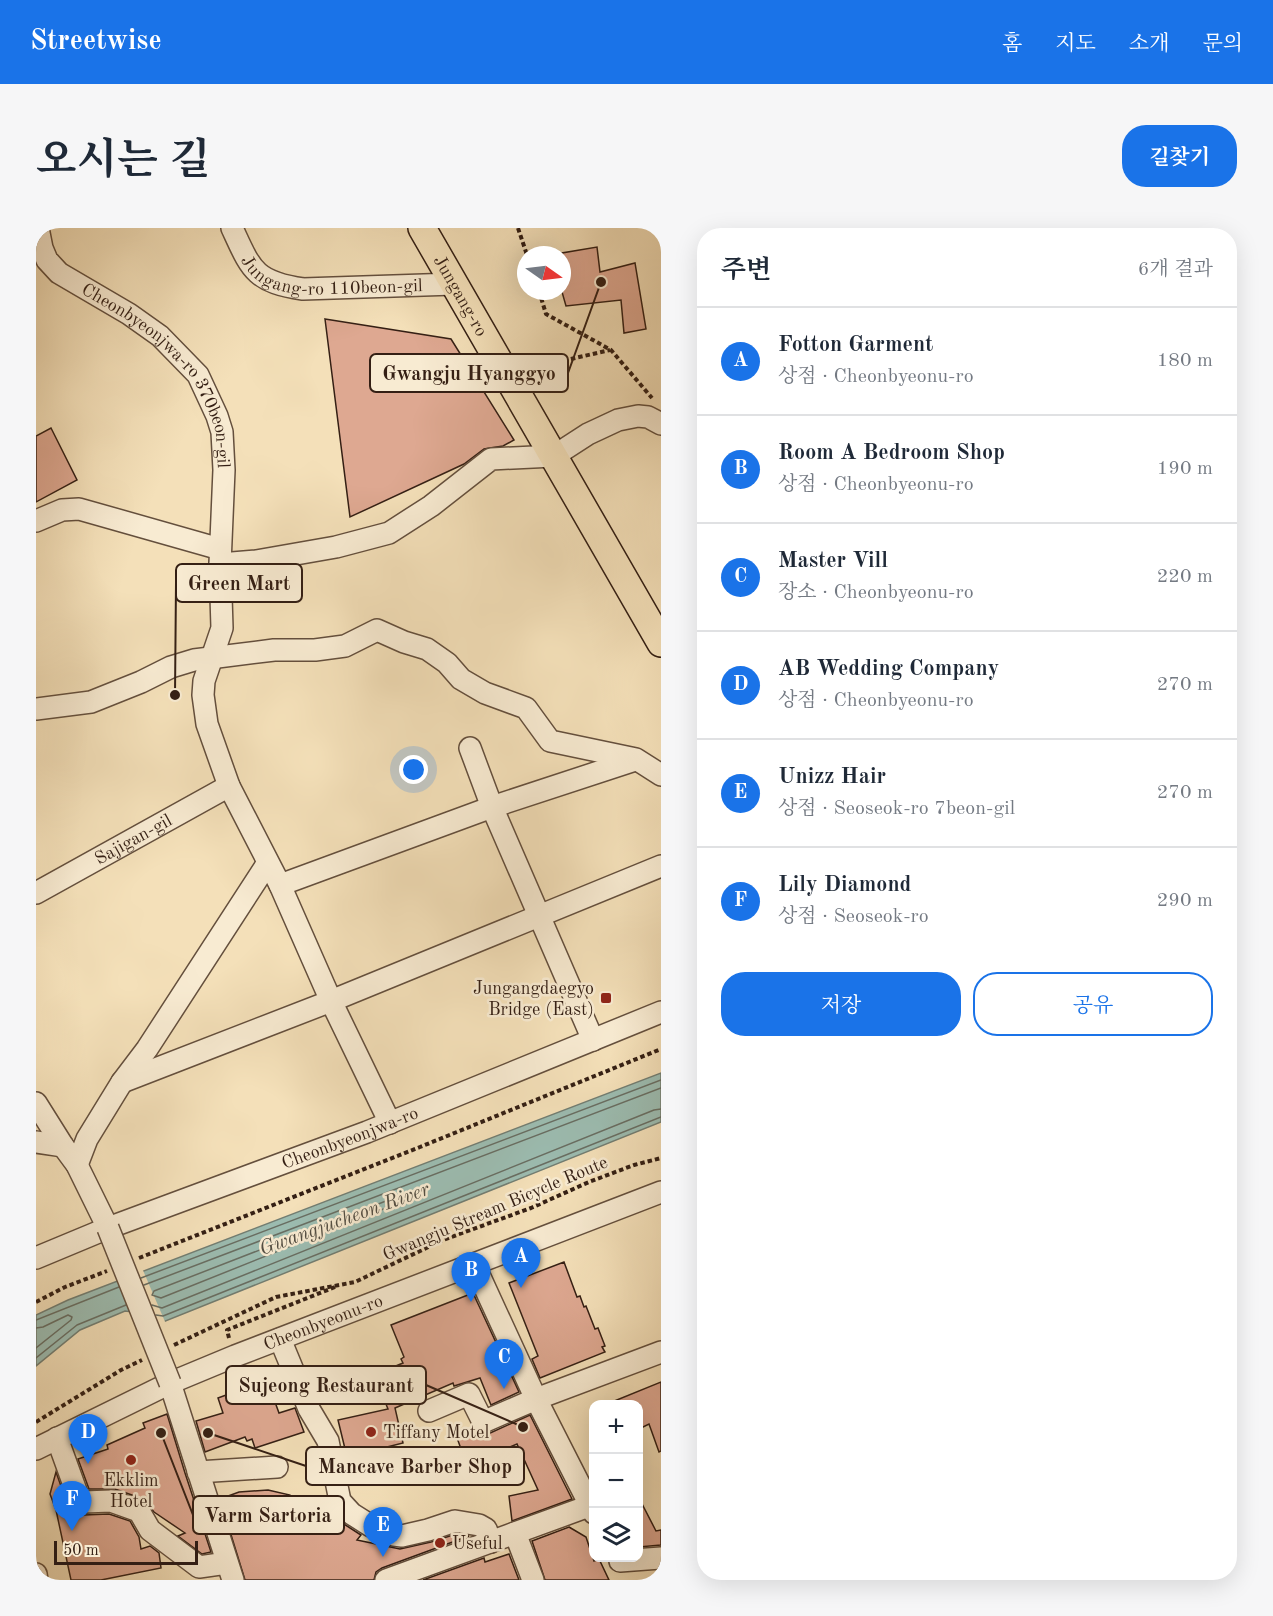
<!DOCTYPE html>
<html lang="ko">
<meta charset="utf-8">
<style>
:root{--surface:#fff;--page:#f6f6f7;--text:#1f2937;--muted:#747a83;--line:#e0e1e3;--accent:#1a73e8}
body{margin:0;font-family:"Old Standard TT","Noto Serif KR",serif;background:var(--page);color:var(--text)}
.controls{position:absolute;right:18px;bottom:18px;display:grid;overflow:hidden;border-radius:12px;box-shadow:0 6px 24px #0002}
.controls button{width:54px;height:54px;display:grid;place-items:center;padding:0;border:0;border-bottom:2px solid var(--line);background:var(--surface);color:var(--text);font:30px sans-serif}
.compass{position:absolute;left:481px;top:18px;width:54px;height:54px;border-radius:50%;background:var(--surface);box-shadow:0 6px 24px #0002;rotate:104deg}
.scale{position:absolute;left:18px;bottom:15px;width:144px;box-sizing:border-box;padding-left:6px;border:3px solid #341f14;border-top:0;font-size:16px;line-height:21px;white-space:nowrap;color:#341f14;-webkit-text-stroke:4px #f8ebd2;paint-order:stroke}
.you{position:absolute;left:378px;top:542px;width:21px;height:21px;margin:-15px;border:4px solid #fff;border-radius:50%;background:#1a73e8;box-shadow:0 0 0 9px #1a73e833}
.badge{display:grid;place-items:center;width:39px;height:39px;border-radius:50%;background:var(--accent);color:#fff;font-size:20px;font-weight:700}
.pin{position:absolute;translate:-50% -50px;filter:drop-shadow(0 2px 3px #0008)}
.pin::after{content:'';position:absolute;top:32px;width:21px;height:18px;background:inherit;clip-path:polygon(0 0,100% 0,50% 100%)}
.list{margin:0;padding:0;list-style:none}
h2{display:flex;justify-content:space-between;align-items:center;height:78px;margin:0;padding:0 24px;font-size:26px}
h2 small{font-size:20px;font-weight:400;color:var(--muted)}
.list li{display:grid;grid-template-columns:39px 1fr auto;gap:18px;align-items:center;box-sizing:border-box;height:108px;padding:0 24px;border-top:2px solid var(--line)}
.list b{display:block;font-size:22px;white-space:nowrap}
.list p{margin:0;font-size:20px;white-space:nowrap;color:var(--muted)}
.list em{font-size:20px;font-style:normal;color:var(--muted)}
.actions{display:flex;gap:12px;padding:18px 24px}
.actions a{flex:1;padding:14px 0;border:2px solid var(--accent);border-radius:24px;text-align:center;font-size:21px;color:var(--accent)}
.actions .main{background:var(--accent);color:#fff}
.icon{flex:none;width:33px;height:33px;fill:none;stroke:currentColor;stroke-width:2;stroke-linecap:round;stroke-linejoin:round}
.map{position:relative;flex:none;width:625px;height:1352px;overflow:hidden;border-radius:24px}
header{display:flex;align-items:center;gap:36px;box-sizing:border-box;height:84px;padding:0 30px;background:var(--accent);color:#fff}
header strong{font-size:28px}
nav{display:flex;gap:33px;margin-inline-start:auto;font-size:21px}
.intro{display:flex;align-items:center;justify-content:space-between;box-sizing:border-box;height:144px;padding:0 36px}
h1{margin:0;font-size:42px}
.button{padding:15px 27px;border-radius:24px;background:var(--accent);color:#fff;font-size:21px;font-weight:700}
main{display:flex;gap:36px;padding:0 36px}
aside{flex:1;background:var(--surface);border-radius:24px;box-shadow:0 6px 24px #0002}
.map>svg:first-child{display:block}
.water{fill:#9cbdb2;stroke:#727e73;stroke-width:1.5}
.pier{fill:#f4e0b9}
.lines{fill:none;stroke-linecap:round;stroke-linejoin:round}
.shore{stroke:#686e63;stroke-width:1.5}
.building{fill:#dea891;stroke:#341f14;stroke-width:1.5}
.minor-casing{stroke:#644f3d;stroke-width:24}
.major-casing{stroke:#341f14;stroke-width:30}
.path{stroke:#341f14;stroke-width:4;stroke-dasharray:4.5 3;stroke-linecap:butt}
.minor{stroke:#f8ebd2;stroke-width:21}
.major{stroke:#f4e0b9;stroke-width:27}
.minor-bridge-casing{stroke:#644f3d;stroke-width:24;stroke-linecap:butt}
.minor-bridge{stroke:#f8ebd2;stroke-width:21}
.poi-dot{fill:#8f2418;stroke:#f8ebd2;stroke-width:2}
.labels{text-anchor:middle;stroke-width:5;stroke-linejoin:round;paint-order:stroke}
.street-label{font-size:18px;fill:#341f14;stroke:#f8ebd2}
.poi-label{font-size:18px;fill:#341f14;stroke:#f8ebd2;text-anchor:start}
.water-label{font-size:20px;font-style:italic;fill:#534e43;stroke:#f8ebd2}
.leader{fill:none;stroke:#341f14;stroke-width:2}
.callout-dot{fill:#341f14;stroke:#f8ebd2;stroke-width:2}
.callout{fill:#f8ebd2;stroke:#341f14;stroke-width:2}
.callout-label{font-size:20px;text-anchor:middle;font-weight:bold;fill:#341f14}
</style>
<header>
<strong>Streetwise</strong>
<nav><a>홈</a><a>지도</a><a>소개</a><a>문의</a></nav>
</header>
<div class="intro"><h1>오시는 길</h1><a class="button">길찾기</a></div>
<main>
<div class="map">
<svg width="625" height="1352" viewBox="0 0 625 1352">
<rect width="100%" height="100%" fill="#f4e0b9"/>
<filter id="stains"><feTurbulence type="fractalNoise" baseFrequency=".00333" numOctaves="4"/><feColorMatrix values="0 0 0 0 .2 0 0 0 0 .09 0 0 0 0 .02 0 0 0 .5 -.17"/></filter>
<radialGradient id="worn" r=".72"><stop offset=".6" stop-color="#630" stop-opacity="0"/><stop offset="1" stop-color="#630" stop-opacity=".3"/></radialGradient>
<path class="water" d="M625 845V894L127 1094 97 1084 89 1083 44 1102 0 1138V1087L32 1072Z"/>
<path class="pier" d="M106 1040 130 1096H117L88 1047Z"/>
<g class="lines">
<g class="shore">
<path d="M368 966 372 968 370 972 125 1070 116 1067 118 1063Z"/>
<path d="M105 1050 625 852"/>
<path d="M108 1057 625 860"/>
<path d="M116 1077 126 1080 618 882 625 881"/>
<path d="M120 1087 127 1088 625 889"/>
<path d="M0 1092 83 1059"/>
<path d="M0 1100 7 1099 32 1087 36 1089 35 1092 0 1120"/>
<path d="M0 1130 41 1097 90 1077"/>
</g>
</g>
<g class="building">
<path d="M561 19 564 44 599 35 610 101 588 105 585 72 530 78 526 64V25Z"/>
<path d="M289 91 415 111 478 212 467 218 448 221 428 236 314 289Z"/>
<path d="M15 200 41 252 0 274V208Z"/>
<path d="M528 1034 541 1069 544 1068 548 1079 550 1078 559 1101 562 1100 569 1118 566 1119 569 1124 504 1150 496 1131 502 1128 473 1055Z"/>
<path d="M437 1065 483 1164 455 1177 444 1150 418 1158 417 1155 359 1180 367 1215 311 1229 302 1192 352 1181 338 1147 367 1135 365 1131 368 1129 355 1097Z"/>
<path d="M231 1152 243 1185 259 1180 268 1204 219 1220 216 1211 211 1213 209 1209 169 1224 160 1193 187 1185 182 1170Z"/>
<path d="M625 1154V1223L623 1224 613 1196 603 1201V1176H571Z"/>
<path d="M131 1186 149 1245 175 1324 166 1326 142 1308 149 1305 118 1284 107 1271 79 1261H53L42 1231 72 1221 71 1217 109 1200 107 1195Z"/>
<path d="M494 1187 536 1271 476 1293 473 1268 502 1262 481 1216 431 1237 421 1210 439 1203 445 1207 452 1206Z"/>
<path d="M20 1244 31 1275 36 1281 48 1287 73 1286 94 1293 103 1309 105 1321 114 1318 123 1325 125 1340 65 1352H35L20 1282 14 1266Z"/>
<path d="M232 1262 254 1267 261 1300 273 1297 288 1302 308 1296 325 1307 321 1312 364 1321 395 1314 420 1306 433 1308 346 1340 340 1344 338 1352H209L184 1271 203 1264Z"/>
<path d="M603 1270 620 1303 625 1302V1317L603 1319Z"/>
<path d="M533 1299 550 1309 558 1333 563 1331 573 1352H509L496 1313Z"/>
<path d="M473 1326 483 1352H387L448 1330 449 1334Z"/>
</g>
<g class="lines">
<g class="minor-casing">
<g id="minor">
<path id="s1" d="M2 0 6 20 11 32 23 45 93 86 124 108 162 147 181 188 186 204 188 242 184 336 186 400 168 453 167 467 171 496 193 558 244 657 295 773 354 895"/>
<path id="s2" d="M196 0C215 41 218 54 267 61L418 56"/>
<path d="M0 293 26 282 43 281 184 321"/>
<path d="M184 336 220 333 300 319 353 305 395 278 455 231 518 228 552 206 582 192 602 188 612 189 625 196"/>
<path d="M0 481 55 474 105 454 135 439 158 432 238 422H279L309 418 341 402 368 414 391 421 411 435 425 451 449 465 490 480 514 513 600 531 625 547"/>
<path d="M434 520 456 579 557 812"/>
<path d="M244 657 456 579 599 532"/>
<path id="s3" d="M0 665 193 558"/>
<path d="M86 854 295 773 625 638"/>
<path d="M0 875 27 918 41 937 72 1000"/>
<path d="M0 914 27 918"/>
<path d="M41 937 51 911 86 854 111 821 231 636"/>
<path id="s4" d="M0 1030 72 1000 331 904 625 784"/>
<path d="M438 1036 500 1171 558 1285"/>
<path d="M244 1111 273 1181 292 1213 304 1273 316 1286 335 1298 358 1307 366 1308 392 1302 419 1293 443 1297 450 1301 455 1314"/>
<path d="M134 1155 197 1352"/>
<path d="M393 1183 433 1166 447 1194 500 1171 625 1124"/>
<path d="M21 1210 43 1271 48 1274 75 1273 103 1283 114 1302 163 1339 191 1335"/>
<path id="s5" d="M0 1221 134 1155 199 1128 625 964"/>
<path d="M162 1244 241 1239"/>
<path d="M479 1305 497 1352"/>
<path d="M584 1333 625 1330"/>
<path d="M0 1346 1 1352"/>
<path d="M350 1352 553 1278"/>
</g>
</g>
<g class="major-casing">
<g id="major">
<path id="s6" d="M386 0 625 415"/>
</g>
</g>
<g class="path">
<path d="M482 0 491 27"/>
<path d="M503 63 510 86 575 122 616 170"/>
<path d="M491 141 574 122"/>
<path d="M103 1030 384 919 625 821"/>
<path d="M0 1074 29 1059 71 1043"/>
<path d="M193 1110 191 1102 299 1059"/>
<path d="M138 1117 240 1069 319 1054 407 1012 495 980 553 954 598 937 625 930"/>
<path d="M0 1194 85 1142 106 1132"/>
</g>
<use href="#minor" class="minor"/>
<use href="#major" class="major"/>
<g class="minor-bridge-casing">
<path id="minor-bridge" d="M72 1000 134 1155"/>
</g>
<use href="#minor-bridge" class="minor-bridge"/>
</g>
<g class="poi-dot">
<rect x="564" y="764" width="12" height="12" rx="3"/>
<circle cx="335" cy="1204" r="6"/>
<circle cx="95" cy="1232" r="6"/>
<circle cx="404" cy="1315" r="6"/>
</g>
<g class="labels">
<g class="street-label">
<text dy="6" stroke="none"><textPath href="#s2" startOffset="126">Jungang-ro 110beon-gil</textPath></text>
<text dy="6" stroke="none"><textPath href="#s6" startOffset="78">Jungang-ro</textPath></text>
<text dy="6" stroke="none"><textPath href="#s1" startOffset="201">Cheonbyeonjwa-ro 370beon-gil</textPath></text>
<text dy="6" stroke="none"><textPath href="#s3" startOffset="111">Sajigan-gil</textPath></text>
<text dy="6" stroke="none"><textPath href="#s4" startOffset="336">Cheonbyeonjwa-ro</textPath></text>
<text transform="translate(459 980) rotate(-23)" y="6">Gwangju Stream Bicycle Route</text>
<text dy="6" stroke="none"><textPath href="#s5" startOffset="314">Cheonbyeonu-ro</textPath></text>
</g>
<g class="poi-label">
<text x="558" y="766" text-anchor="end">Jungangdaegyo<tspan x="558" dy="21">Bridge (East)</tspan></text>
<text x="347" y="1210">Tiffany Motel</text>
<text x="95" y="1258" text-anchor="middle">Ekklim<tspan x="95" dy="21">Hotel</tspan></text>
<text x="416" y="1321">Useful</text>
</g>
<g class="water-label">
<text transform="translate(308 990) rotate(-20)" y="7">Gwangjucheon River</text>
</g>
</g>
<path class="leader" d="M565 54L532 145M139 467L140 355M487 1199L390 1157M172 1205L270 1238M125 1205L157 1287"/>
<g class="callout-dot">
<circle cx="565" cy="54" r="6"/>
<circle cx="139" cy="467" r="6"/>
<circle cx="487" cy="1199" r="6"/>
<circle cx="172" cy="1205" r="6"/>
<circle cx="125" cy="1205" r="6"/>
</g>
<g class="callout">
<rect x="334" y="126" width="198" height="38" rx="6"/>
<rect x="140" y="336" width="126" height="38" rx="6"/>
<rect x="190" y="1138" width="200" height="38" rx="6"/>
<rect x="270" y="1219" width="218" height="38" rx="6"/>
<rect x="157" y="1268" width="151" height="38" rx="6"/>
</g>
<g class="callout-label">
<text x="433" y="152">Gwangju Hyanggyo</text>
<text x="203" y="362">Green Mart</text>
<text x="290" y="1164">Sujeong Restaurant</text>
<text x="379" y="1245">Mancave Barber Shop</text>
<text x="232" y="1294">Varm Sartoria</text>
</g>
<rect width="100%" height="100%" filter="url(#stains)"/>
<rect width="100%" height="100%" fill="url(#worn)"/>
</svg>
<div class="controls">
<button>+</button>
<button>−</button>
<button><svg class="icon" aria-label="layers" viewBox="0 0 24 24"><path d="M12 4l9 5-9 5-9-5zM3 14l9 5 9-5"/></svg></button>
</div>
<svg class="compass" viewBox="-18 -18 36 36"><path d="M0-13l5 13h-10z" fill="#e53935"/><path d="M0 13l5-13h-10z" fill="#747a83"/></svg>
<div class="scale">50 m</div>
<div class="you"></div>
<div class="pin badge" style="left:485px;top:1060px">A</div>
<div class="pin badge" style="left:435px;top:1074px">B</div>
<div class="pin badge" style="left:468px;top:1161px">C</div>
<div class="pin badge" style="left:52px;top:1236px">D</div>
<div class="pin badge" style="left:347px;top:1329px">E</div>
<div class="pin badge" style="left:36px;top:1303px">F</div>
</div>
<aside>
<h2>주변<small>6개 결과</small></h2>
<ul class="list">
<li><span class="badge">A</span><div><b>Fotton Garment</b><p>상점 · Cheonbyeonu-ro</p></div><em>180 m</em></li>
<li><span class="badge">B</span><div><b>Room A Bedroom Shop</b><p>상점 · Cheonbyeonu-ro</p></div><em>190 m</em></li>
<li><span class="badge">C</span><div><b>Master Vill</b><p>장소 · Cheonbyeonu-ro</p></div><em>220 m</em></li>
<li><span class="badge">D</span><div><b>AB Wedding Company</b><p>상점 · Cheonbyeonu-ro</p></div><em>270 m</em></li>
<li><span class="badge">E</span><div><b>Unizz Hair</b><p>상점 · Seoseok-ro 7beon-gil</p></div><em>270 m</em></li>
<li><span class="badge">F</span><div><b>Lily Diamond</b><p>상점 · Seoseok-ro</p></div><em>290 m</em></li>
</ul>
<div class="actions"><a class="main">저장</a><a>공유</a></div>
</aside>
</main>
